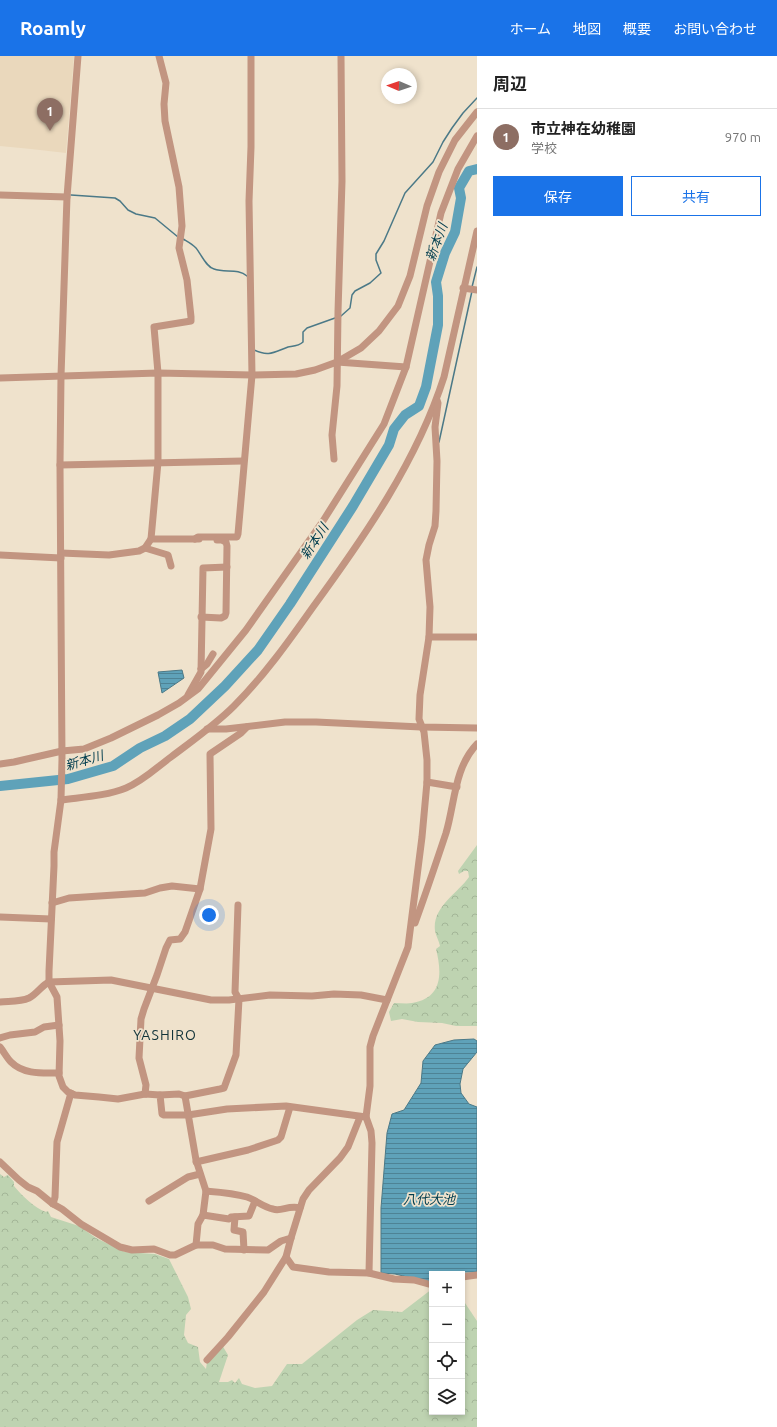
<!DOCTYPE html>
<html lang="ja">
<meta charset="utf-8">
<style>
:root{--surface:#fff;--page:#f2f2f2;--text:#222;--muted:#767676;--line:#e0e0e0;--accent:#1a73e8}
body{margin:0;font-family:Ubuntu,"Noto Sans JP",sans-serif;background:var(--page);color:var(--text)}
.controls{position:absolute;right:12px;bottom:12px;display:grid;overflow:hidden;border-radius:0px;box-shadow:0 2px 6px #0003}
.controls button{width:36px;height:36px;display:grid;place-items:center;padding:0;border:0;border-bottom:1px solid var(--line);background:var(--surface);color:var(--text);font:20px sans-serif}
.compass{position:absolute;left:381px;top:12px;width:36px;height:36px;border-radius:50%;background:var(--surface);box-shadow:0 2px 6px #0003;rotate:272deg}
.you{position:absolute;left:209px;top:859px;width:14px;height:14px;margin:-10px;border:3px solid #fff;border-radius:50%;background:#1a73e8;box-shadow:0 0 0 6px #1a73e833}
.badge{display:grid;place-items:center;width:26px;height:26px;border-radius:50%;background:var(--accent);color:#fff;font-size:13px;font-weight:700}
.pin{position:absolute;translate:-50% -33px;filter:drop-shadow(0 1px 2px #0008)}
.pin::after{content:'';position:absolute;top:21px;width:14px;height:12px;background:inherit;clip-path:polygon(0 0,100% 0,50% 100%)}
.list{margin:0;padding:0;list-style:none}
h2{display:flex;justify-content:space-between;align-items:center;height:52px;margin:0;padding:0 16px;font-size:17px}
h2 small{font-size:13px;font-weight:400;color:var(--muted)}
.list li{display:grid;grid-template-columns:26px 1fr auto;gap:12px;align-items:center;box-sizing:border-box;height:56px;padding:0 16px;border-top:1px solid var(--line)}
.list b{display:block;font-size:15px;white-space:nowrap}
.list p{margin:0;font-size:13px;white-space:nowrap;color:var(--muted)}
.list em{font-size:13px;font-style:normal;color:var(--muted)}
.actions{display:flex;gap:8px;padding:12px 16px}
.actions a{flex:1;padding:9px 0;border:1px solid var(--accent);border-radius:0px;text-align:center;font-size:14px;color:var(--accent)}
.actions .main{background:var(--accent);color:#fff}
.icon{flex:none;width:22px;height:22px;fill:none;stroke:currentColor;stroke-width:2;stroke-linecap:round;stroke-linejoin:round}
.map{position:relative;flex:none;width:477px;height:1371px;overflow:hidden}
header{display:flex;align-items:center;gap:24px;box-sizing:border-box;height:56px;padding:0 20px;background:var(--accent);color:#fff}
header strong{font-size:19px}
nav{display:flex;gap:22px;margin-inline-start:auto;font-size:14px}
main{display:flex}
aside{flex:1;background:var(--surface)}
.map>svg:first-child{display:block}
.built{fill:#ead8bc}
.forest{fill:url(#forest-crowns)}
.water{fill:url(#water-rules);stroke:#4b7987}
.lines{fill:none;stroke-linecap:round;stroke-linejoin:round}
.stream{stroke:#4b7987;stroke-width:1.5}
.river{stroke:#5fa2b9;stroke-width:10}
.minor{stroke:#c29581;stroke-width:7}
.labels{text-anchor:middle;stroke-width:3.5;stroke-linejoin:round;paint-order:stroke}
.water-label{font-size:13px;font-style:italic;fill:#003d4e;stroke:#efe2cc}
.quarter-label{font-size:14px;letter-spacing:1px;fill:#113339;stroke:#efe2cc}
</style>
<header>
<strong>Roamly</strong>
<nav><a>ホーム</a><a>地図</a><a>概要</a><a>お問い合わせ</a></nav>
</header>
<main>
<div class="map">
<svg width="477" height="1371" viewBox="0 0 477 1371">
<defs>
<pattern id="forest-crowns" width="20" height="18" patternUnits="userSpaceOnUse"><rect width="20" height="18" fill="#bed3b1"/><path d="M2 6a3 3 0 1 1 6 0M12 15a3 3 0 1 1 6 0" fill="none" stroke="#a3b597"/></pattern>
<pattern id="water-rules" width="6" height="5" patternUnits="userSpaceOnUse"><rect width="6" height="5" fill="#5fa2b9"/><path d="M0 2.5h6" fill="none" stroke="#4e8395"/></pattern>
</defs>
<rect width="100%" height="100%" fill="#efe2cc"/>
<path class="built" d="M0 0H74L66 97 31 93 32 81 31 93 0 90Z"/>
<g class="forest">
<path d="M477 789V970H456L442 967 418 966 402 963 391 965 389 956 394 947C400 947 407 948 412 947 443 942 442 917 436 893L440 890C439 885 436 880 435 875 432 851 457 838 469 821L468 815H464L459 818 458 815Z"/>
<path d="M0 1118 4 1121 8 1119 14 1126V1130C22 1140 35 1152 46 1156L48 1155 51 1161 79 1170 96 1182 125 1196 155 1198 169 1203 188 1241 191 1253 186 1259 184 1279 188 1287 198 1291 200 1306 206 1313 207 1306 222 1289 228 1299 219 1326H228L232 1324 235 1327 239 1322 242 1328 255 1332 272 1330 287 1308H302L357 1264 373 1254 402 1256 432 1233V1356H462V1243L463 1244 477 1265V1371H0Z"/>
</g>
<g class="water">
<path d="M182 614 184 622 162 637 158 616Z"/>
<path d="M474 983 477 985V996L463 1013 460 1028 461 1037 469 1048 477 1051V1216H463L460 1218H432V1227L395 1218 381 1217V1152L387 1077 392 1058 404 1054 421 1027 423 1005 435 989 454 984Z"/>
</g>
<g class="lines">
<g class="stream">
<path d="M71 139 115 142 120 145 128 154 136 158 155 162 178 181"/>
<path d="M183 183C188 186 192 188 196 192 201 198 206 211 214 213 225 217 238 212 247 220"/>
<path d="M472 231 477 211"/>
<path d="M341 260 350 252 352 239 355 235 370 227 381 217 376 204V198L384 185 405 137 433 106 443 86 452 72 463 57 477 42"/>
<path d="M254 294C269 301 274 296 288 291 294 290 299 290 303 286V276L307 272 335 262"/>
<path d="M439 386 472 235"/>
</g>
<path class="river" d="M0 730 68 723 113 710 140 692 165 680 190 663 225 630 258 594 290 548 353 450 389 389 394 373 405 359 419 350 426 331 438 269V240L436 226 445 197 455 176 461 142 459 132 469 115 477 113"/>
<g class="minor">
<path d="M78 0 67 141 61 320 60 409 62 703 61 744 54 796V810L49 915V926L57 941 60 985 59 1020 63 1031 68 1036 75 1039 99 1041 118 1043 145 1038 160 1039 162 1058 164 1059H188L227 1053 286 1050 366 1061"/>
<path d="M0 139 67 141"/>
<path d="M463 232 477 234"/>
<path d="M337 306 406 311"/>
<path d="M0 322 158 317 252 319 296 318 315 314 337 306 361 292 379 275 398 250 410 220 427 150 439 116 455 84 477 56"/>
<path d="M334 403 332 379 337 330 338 256 342 125 341 0"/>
<path d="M60 409 243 405"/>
<path d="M151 483 158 406V317L154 271 191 265V261L187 224 179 192 182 170 179 131 165 65 164 48 166 27 159 0"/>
<path d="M195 483 198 481H237L238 478 252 319 249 145 251 91V0"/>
<path d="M145 492 168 499 171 510"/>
<path d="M61 497 109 499 139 495 145 492 151 483H199"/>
<path d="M0 499 61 502"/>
<path d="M201 561 221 562 225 560 226 557 227 490 226 486 222 484H217"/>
<path d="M429 581H477"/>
<path d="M201 613 207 608 213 598"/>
<path d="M188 639 201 616 203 512 227 511"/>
<path d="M207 673H226L285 666H316L421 671 477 672"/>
<path d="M0 708 14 706 62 695 84 693 111 682 158 659 179 647 198 633 246 574 323 465 384 368 406 311 441 157 458 113 477 80"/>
<path d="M427 726 457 731"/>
<path d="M61 744C83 741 106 740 126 732 143 725 156 712 171 701 192 685 215 669 234 650 264 620 289 585 313 551 365 480 417 405 444 321L477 175"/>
<path d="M52 847 69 842 145 837 160 832 172 830 200 833"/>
<path d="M0 861 51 863"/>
<path d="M415 867C426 837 436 807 446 777 455 747 454 712 477 688"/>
<path d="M0 946C9 945 20 946 29 942 37 938 41 930 49 926L111 924 211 944H229L270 939 312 940 334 938 361 939 387 944"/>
<path d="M0 982 10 979 35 976 44 971 59 969"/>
<path d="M0 991C4 996 7 1002 11 1006 24 1019 43 1017 59 1017"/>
<path d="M145 1038 146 1029 139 1002 141 963 144 953 157 919 166 892 170 884 180 883 185 876 200 833 211 773 210 698 241 677 247 671"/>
<path d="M160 1039 179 1038 185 1040 220 1033 224 1032 236 999 239 943 235 936 238 849"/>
<path d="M185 1040 196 1104 206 1135 203 1159 198 1168 196 1189"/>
<path d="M360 1061 348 1091 340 1102 309 1134 303 1143 291 1182 286 1201 293 1211 329 1216 369 1217 394 1223 414 1224 432 1229"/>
<path d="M0 1106 19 1124 28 1131 37 1135 53 1148 62 1153 81 1168 120 1191 132 1194 154 1193 170 1199H175L196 1189H213L225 1193 268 1194 281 1185 291 1182"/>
<path d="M196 1106 248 1094 278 1084 281 1081 290 1051"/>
<path d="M206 1135C219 1136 234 1137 247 1141 256 1144 263 1151 273 1153 281 1156 288 1149 300 1152"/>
<path d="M149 1145 188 1121 200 1118"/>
<path d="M53 1148 55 1141 57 1086 71 1037"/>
<path d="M203 1159 229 1163 231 1161 249 1160 255 1145"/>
<path d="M235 1161 234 1174 243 1176 244 1194"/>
<path d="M369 1217 372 1087 371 1075 366 1061 370 1030V991L373 980 408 891 422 781 427 726V704L424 676 419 663 420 639 429 581 430 551 426 504 429 489 435 470 436 455 437 405 435 371 438 347 437 344"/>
<path d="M462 1221 477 1219"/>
<path d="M207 1304 228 1281 264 1236 286 1201"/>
</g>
</g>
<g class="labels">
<g class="water-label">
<text transform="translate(436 186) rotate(-70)" y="5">新本川</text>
<text transform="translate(314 485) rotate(-57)" y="5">新本川</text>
<text transform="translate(84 704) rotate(-16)" y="5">新本川</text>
<text x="429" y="1148">八代大池</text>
</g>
<g class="quarter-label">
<text x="165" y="984">YASHIRO</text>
</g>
</g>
</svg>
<div class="controls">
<button>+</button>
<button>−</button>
<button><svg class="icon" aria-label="locate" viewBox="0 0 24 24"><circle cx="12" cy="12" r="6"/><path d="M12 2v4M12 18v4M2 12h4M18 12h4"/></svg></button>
<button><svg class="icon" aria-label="layers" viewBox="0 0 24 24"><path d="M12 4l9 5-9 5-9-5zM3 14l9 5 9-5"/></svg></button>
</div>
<svg class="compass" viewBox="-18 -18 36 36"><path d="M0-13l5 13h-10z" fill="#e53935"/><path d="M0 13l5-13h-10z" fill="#767676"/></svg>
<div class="you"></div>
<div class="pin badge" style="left:50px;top:75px;background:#8d6e63">1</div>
</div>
<aside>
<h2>周辺<small></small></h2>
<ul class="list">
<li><span class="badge" style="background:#8d6e63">1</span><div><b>市立神在幼稚園</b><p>学校</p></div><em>970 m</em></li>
</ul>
<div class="actions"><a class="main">保存</a><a>共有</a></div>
</aside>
</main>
